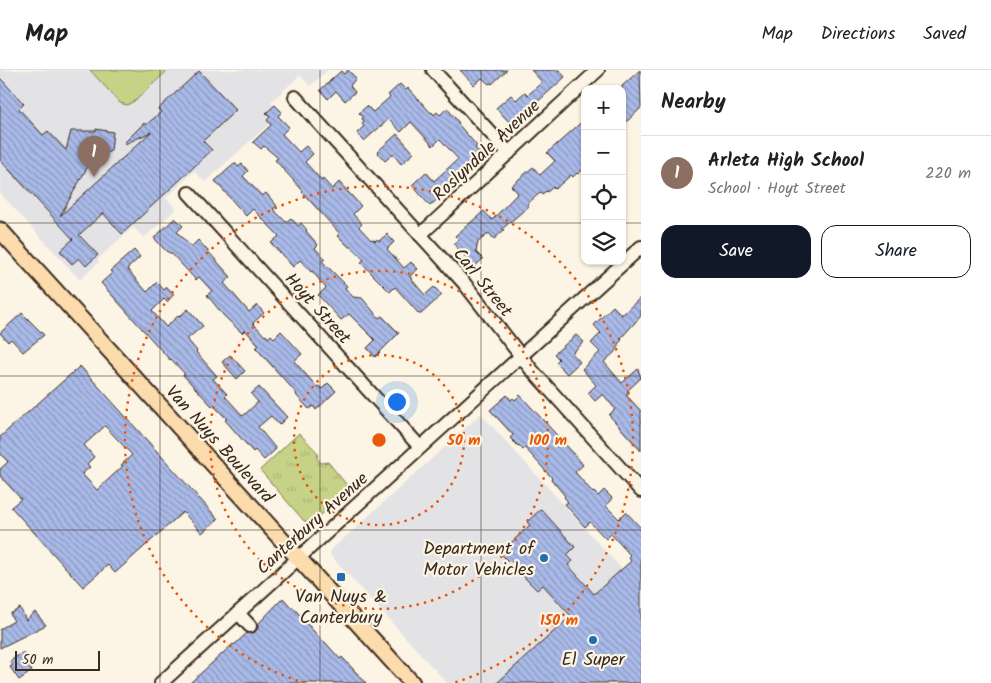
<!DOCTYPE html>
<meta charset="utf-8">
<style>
:root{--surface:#fff;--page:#f6f6f6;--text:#202124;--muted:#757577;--line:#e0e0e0;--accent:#111827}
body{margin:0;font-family:Kalam,sans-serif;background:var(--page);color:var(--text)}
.controls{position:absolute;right:15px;top:15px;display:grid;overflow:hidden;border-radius:10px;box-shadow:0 1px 4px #0004}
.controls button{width:45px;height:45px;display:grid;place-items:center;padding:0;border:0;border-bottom:1px solid var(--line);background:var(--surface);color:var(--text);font:25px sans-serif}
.scale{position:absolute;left:15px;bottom:12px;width:85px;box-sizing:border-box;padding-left:5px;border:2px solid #3b2a1e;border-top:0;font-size:14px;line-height:18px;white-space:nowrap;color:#3b2a1e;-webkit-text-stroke:4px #fcf5e5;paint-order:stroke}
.you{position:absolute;left:396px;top:331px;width:18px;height:18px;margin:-12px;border:4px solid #fff;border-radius:50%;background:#1a73e8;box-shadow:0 0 0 8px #1a73e833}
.badge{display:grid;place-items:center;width:32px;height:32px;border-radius:50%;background:var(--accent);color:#fff;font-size:16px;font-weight:700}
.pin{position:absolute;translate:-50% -41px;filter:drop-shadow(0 1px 2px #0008)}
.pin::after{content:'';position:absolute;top:26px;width:18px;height:15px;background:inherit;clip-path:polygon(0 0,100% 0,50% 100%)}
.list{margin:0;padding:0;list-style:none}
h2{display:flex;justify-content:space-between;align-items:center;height:65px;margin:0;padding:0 20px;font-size:21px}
h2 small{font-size:16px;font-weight:400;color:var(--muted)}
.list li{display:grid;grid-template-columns:32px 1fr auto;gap:15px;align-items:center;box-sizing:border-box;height:75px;padding:0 20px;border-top:1px solid var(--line)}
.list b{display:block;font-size:19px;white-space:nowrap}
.list p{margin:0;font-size:16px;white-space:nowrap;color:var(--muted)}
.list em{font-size:16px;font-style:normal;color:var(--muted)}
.actions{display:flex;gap:10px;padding:15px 20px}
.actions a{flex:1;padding:11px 0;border:1px solid var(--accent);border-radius:15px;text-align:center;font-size:18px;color:var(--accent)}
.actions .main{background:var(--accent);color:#fff}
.icon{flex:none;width:28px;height:28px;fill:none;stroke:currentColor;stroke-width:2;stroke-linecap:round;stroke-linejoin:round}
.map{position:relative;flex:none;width:641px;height:613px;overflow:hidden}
header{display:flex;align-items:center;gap:30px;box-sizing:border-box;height:70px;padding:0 25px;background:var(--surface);border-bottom:1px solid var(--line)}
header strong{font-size:24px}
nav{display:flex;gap:28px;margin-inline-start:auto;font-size:18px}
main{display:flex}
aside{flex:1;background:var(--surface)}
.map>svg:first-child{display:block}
.built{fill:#e3e3e6}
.grass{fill:url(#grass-tufts);stroke:#807e52}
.park{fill:#c6d286;stroke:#807e52}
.building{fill:url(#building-back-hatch);stroke:#3b2a1e;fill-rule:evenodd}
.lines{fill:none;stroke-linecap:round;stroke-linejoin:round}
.minor-casing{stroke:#3b2a1e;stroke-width:16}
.major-casing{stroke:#3b2a1e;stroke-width:19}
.minor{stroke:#fcf5e5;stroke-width:12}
.major{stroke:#fcdcac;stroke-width:15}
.grid{fill:none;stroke:#3b2a1e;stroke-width:1;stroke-opacity:0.55}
.ring{fill:none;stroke:#e8590c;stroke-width:2.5;stroke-dasharray:2.5 5}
.poi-dot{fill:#1f6fb2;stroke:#fcf5e5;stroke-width:2}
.labels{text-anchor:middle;stroke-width:4.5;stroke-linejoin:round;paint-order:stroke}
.street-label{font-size:18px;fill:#3b2a1e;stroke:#fcf5e5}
.poi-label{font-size:18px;fill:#3b2a1e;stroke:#fcf5e5}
.centre{fill:#e8590c;stroke:#fcf5e5;stroke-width:2.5}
.ring-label{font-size:15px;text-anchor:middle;font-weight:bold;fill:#e8590c;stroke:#fcf5e5;stroke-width:4.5;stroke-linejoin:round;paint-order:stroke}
</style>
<header>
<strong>Map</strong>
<nav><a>Map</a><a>Directions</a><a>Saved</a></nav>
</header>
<main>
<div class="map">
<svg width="641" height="613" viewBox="0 0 641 613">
<defs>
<pattern id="grass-tufts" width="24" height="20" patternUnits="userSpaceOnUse" patternTransform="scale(1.25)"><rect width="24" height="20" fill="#c6d286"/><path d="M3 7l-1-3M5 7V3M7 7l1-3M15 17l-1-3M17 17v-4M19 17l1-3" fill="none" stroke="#abb473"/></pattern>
<pattern id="building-back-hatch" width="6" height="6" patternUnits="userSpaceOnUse" patternTransform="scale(1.25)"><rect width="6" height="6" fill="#a9bae9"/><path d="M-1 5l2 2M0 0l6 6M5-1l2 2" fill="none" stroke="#8b97bc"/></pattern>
</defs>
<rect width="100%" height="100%" fill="#fcf5e5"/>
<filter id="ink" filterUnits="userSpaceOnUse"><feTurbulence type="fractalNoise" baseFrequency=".02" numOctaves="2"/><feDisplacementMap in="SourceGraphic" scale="10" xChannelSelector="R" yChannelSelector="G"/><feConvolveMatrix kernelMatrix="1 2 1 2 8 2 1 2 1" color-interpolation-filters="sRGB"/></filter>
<g filter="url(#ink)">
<g class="built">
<path d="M0 0H328L310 16 300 5 271 32 282 42 205 112 194 101 166 128 176 139 144 168 133 157 98 189 99 192 80 210 0 123Z"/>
<path d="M481 344 641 520V613H447L332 487 330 485 331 480Z"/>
</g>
<path class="grass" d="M299 363 318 383 317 388 321 393 328 392 350 419 311 454 304 451 260 400Z"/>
<path class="park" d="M90 0H168L136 30 127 35 120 33Z"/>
<g class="building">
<path d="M348 0 356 8 350 16 355 22 345 31 336 21 328 29 320 20 341 1 344 4Z"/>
<path d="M460 0H507L492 14 491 13 489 14 482 8 474 15Z"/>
<path d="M531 0H559L565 7 512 55 496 38 511 25 516 30 525 22 528 25 542 12Z"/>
<path d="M640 0 641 38 622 56V16Z"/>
<path d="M199 1 236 40 203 71 212 80 122 164 103 143 79 165 98 185 86 196 79 188 72 194 60 181 73 169 0 90V8L24 34 19 39 43 65 48 61 66 80 71 61H96V59L113 62 111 81 92 89 60 146 151 62 125 74 124 73 144 53 146 55 161 42 158 39Z"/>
<path d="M400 14 406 20 408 18 431 43 432 42 434 45 437 42 440 45 447 38 459 53 458 54 477 76 475 78 480 84 437 124 440 127 430 136 412 115 426 102 434 111 458 89 440 69 433 76 411 52 401 62 389 49 364 71 357 63 364 56 362 54 364 51 362 49 363 47 359 43 367 36 373 42 390 27 388 25Z"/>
<path d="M275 35 282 42 278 46 289 57 282 64 299 82 306 76 313 84 305 92 322 111 323 109 332 119 339 112 361 136 353 144 362 154 359 157 371 170 372 169 375 171 377 169 379 171 387 164 394 172 387 179 404 198 411 192 418 199 410 206 412 210 425 225 434 217 442 225 421 244H419L395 217 390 222 373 205 361 192 364 190 351 176 350 178 338 166 340 164 302 122 303 121 275 90 278 88 264 76 261 79 253 72 271 55 267 50 270 47 266 43Z"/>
<path d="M585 49V98L578 104 577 103 573 107 571 105 555 119 553 117 547 122 546 121 542 124 541 122 527 134 529 136 502 159 504 160 494 169 489 163 478 172 476 182 483 189 474 197 454 174 459 170 455 166 484 141 492 150 518 123 511 116 533 97 540 105 555 91 547 83Z"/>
<path d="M397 64 414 83 401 94 393 84 385 91 377 82Z"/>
<path d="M235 93 238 97 242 94 248 101 243 106 262 126 266 123 277 136 273 139 286 152 291 148 298 156 301 153 307 160 306 161 318 175 315 178 325 189 322 191 347 216 345 218 353 227 362 228 379 248 382 246 399 263 375 287 367 278 375 270 349 244 341 250 318 225 326 218 312 201 311 202 300 190 293 197 271 173 279 166 253 139 246 146 215 111Z"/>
<path d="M175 148 183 156 177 162 191 177 198 170 231 207 224 213 249 242 257 235 264 243 253 253 265 266 266 265 268 268 271 265 274 268 281 261 302 284 294 291 317 317 319 316 322 319 328 313 336 321 316 340 313 336 309 339 296 325 297 324 256 278 259 275 245 260 242 263 224 246 207 225 212 221 199 207 196 210 172 184 166 181 154 168Z"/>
<path d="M134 180 140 187 127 199 147 222 157 212 164 220 167 217 174 224 167 232 164 229 152 241 166 257 179 245 180 246 188 239 203 256 187 269 197 281 196 282 217 306 213 309 227 324 225 326 243 346 258 332 251 324 259 317 287 347 279 355 271 346 258 357 276 379 264 390 255 380 253 382 225 350 227 349 213 335 212 336 183 305 185 304 171 289 170 290 101 213 112 203 110 201Z"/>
<path d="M641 227V246L620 269 622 270 618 274V279L604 292 622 313 638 299 641 308 627 321 629 323 626 325 641 341V381L609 345 615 339 603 324 595 331 588 323 596 315 582 299 600 282 591 273 601 263 594 255 613 236 622 245Z"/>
<path d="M22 243 44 265 23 282 11 269 8 272 0 263Z"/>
<path d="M576 265 584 272 572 283 580 292 567 304 556 292 559 289 554 284Z"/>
<path d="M230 285 245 301 237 309 222 292Z"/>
<path d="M80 296 218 449 202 463 183 442 115 503 108 495 83 517 11 437 21 429 0 406V399L8 392 0 383V367ZM105 356 132 385 121 395 123 396 97 420 82 404 90 397 87 394 94 387 84 375Z"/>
<path d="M507 325 511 330 513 328 515 330 520 325 576 386 583 395 575 402 593 423 594 422 598 426 604 420 612 428 606 436 619 449 626 442 641 458V613H497L571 546 543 515 537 520 521 504 522 503 510 490 508 491 500 483 530 455 527 452 541 439 575 477 567 485 573 491 568 495 594 524 631 491 628 487 630 485 611 464 606 469 590 452 585 457 565 434 568 432 564 427 565 426 551 409 552 408 525 378 523 380 519 375 518 376 510 368 513 365 490 340Z"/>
<path d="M283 528 291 537 292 536 323 572 324 571 340 589 342 587 366 613H190L233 574 234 575 247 563 255 562 258 558V554Z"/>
<path d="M20 538 26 550 35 542 46 555 0 578V559L14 551 10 544Z"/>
<path d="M23 582 31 593 28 595 32 601 19 610 10 597 13 595 10 591Z"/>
</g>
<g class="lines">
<g class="minor-casing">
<g id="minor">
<path d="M433 0 509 83"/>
<path d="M295 27 464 213 531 299 641 421"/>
<path d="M189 123 420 377"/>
<path d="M420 165 598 0"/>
<path d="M238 543 250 556"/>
<path d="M161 613 641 177"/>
</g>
</g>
<g class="major-casing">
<path id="major" d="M0 160 412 613"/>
</g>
<use href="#minor" class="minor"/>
<use href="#major" class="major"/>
</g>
</g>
<path class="grid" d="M160 0V613M320 0V613M481 0V613M0 153H585M622 153H641M0 306H641M0 460H641"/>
<g class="ring">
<circle cx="379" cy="370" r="85"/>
<circle cx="379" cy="370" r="169"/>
<path d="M305 613A254 254 0 1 1 453 613"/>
</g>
<g class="poi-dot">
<circle cx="544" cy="488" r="5"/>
<rect x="336" y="502" width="10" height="10" rx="2.5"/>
<circle cx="593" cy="570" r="5"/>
</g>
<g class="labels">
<g class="street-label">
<text transform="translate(486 80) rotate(-43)" y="6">Roslyndale Avenue</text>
<text transform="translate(483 212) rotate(51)" y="6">Carl Street</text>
<text transform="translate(318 238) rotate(48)" y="6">Hoyt Street</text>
<text transform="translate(220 374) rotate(48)" y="6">Van Nuys Boulevard</text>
<text transform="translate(312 453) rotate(-42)" y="6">Canterbury Avenue</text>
</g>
<g class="poi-label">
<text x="534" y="484" text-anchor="end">Department of<tspan x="534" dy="21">Motor Vehicles</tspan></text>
<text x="341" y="532">Van Nuys &amp;<tspan x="341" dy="21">Canterbury</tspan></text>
<text x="593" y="595">El Super</text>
</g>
</g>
<circle cx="379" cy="370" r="8" class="centre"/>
<g class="ring-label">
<text x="464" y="375">50 m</text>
<text x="548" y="375">100 m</text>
<text x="559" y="555">150 m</text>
</g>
</svg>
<div class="controls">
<button>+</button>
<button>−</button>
<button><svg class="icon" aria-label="locate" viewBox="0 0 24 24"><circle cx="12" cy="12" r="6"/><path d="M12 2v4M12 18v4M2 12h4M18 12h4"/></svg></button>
<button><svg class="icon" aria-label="layers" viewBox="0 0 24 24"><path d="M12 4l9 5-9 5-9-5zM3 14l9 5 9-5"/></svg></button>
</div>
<div class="scale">50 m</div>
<div class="you"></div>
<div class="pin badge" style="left:94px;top:107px;background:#8d6e63">1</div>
</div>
<aside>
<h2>Nearby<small></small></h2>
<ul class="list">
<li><span class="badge" style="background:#8d6e63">1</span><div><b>Arleta High School</b><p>School · Hoyt Street</p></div><em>220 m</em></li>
</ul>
<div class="actions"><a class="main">Save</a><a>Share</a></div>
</aside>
</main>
